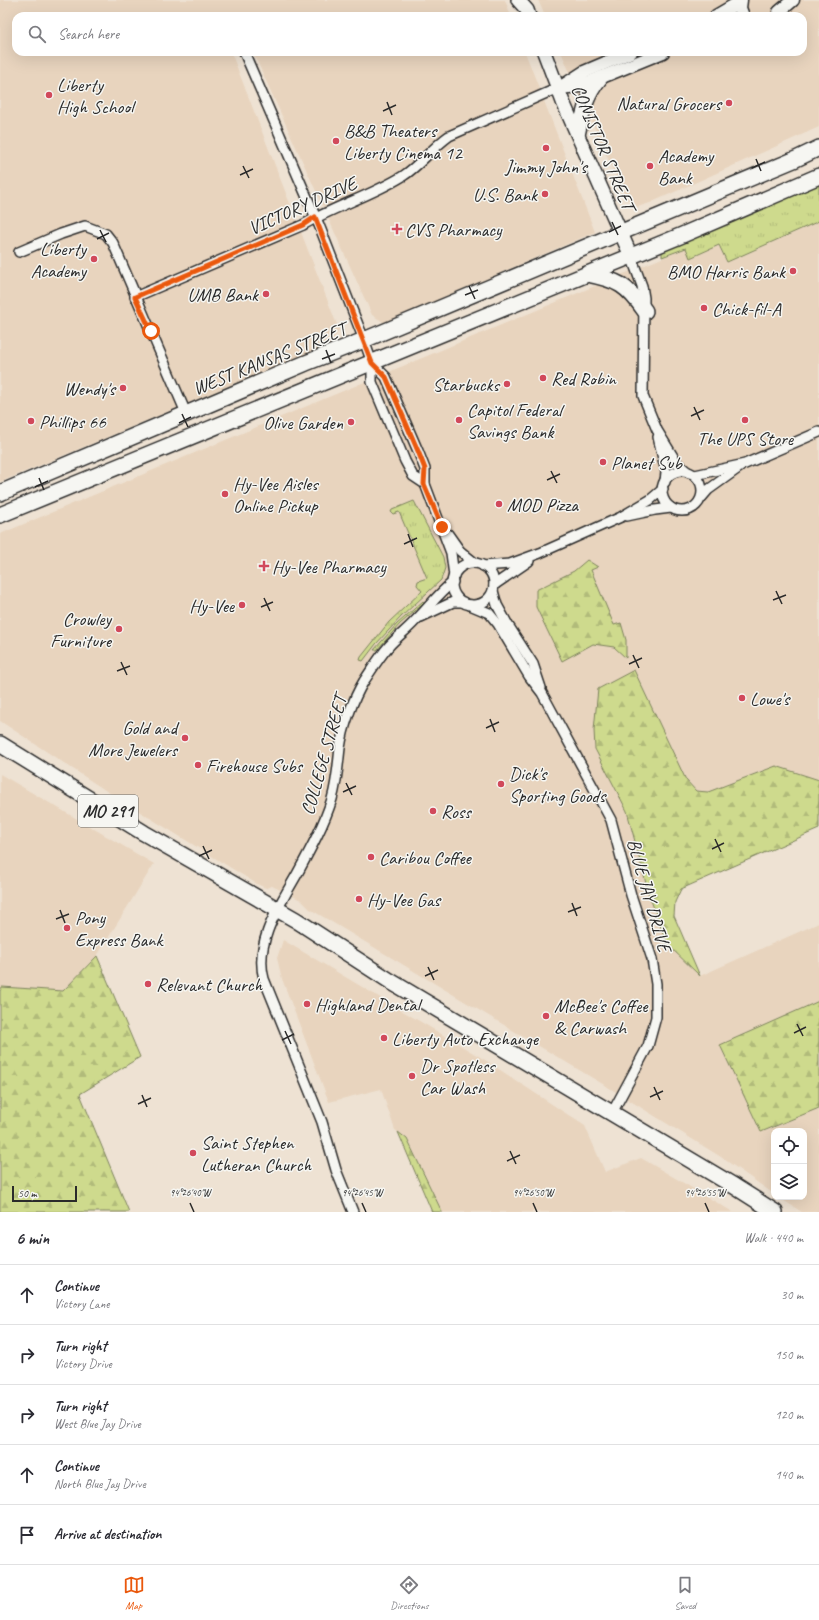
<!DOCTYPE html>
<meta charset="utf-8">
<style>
:root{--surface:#fff;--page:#f7f7f7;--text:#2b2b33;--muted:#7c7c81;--line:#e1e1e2;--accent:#ea580c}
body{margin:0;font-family:Caveat,sans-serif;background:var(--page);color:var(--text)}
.controls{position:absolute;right:12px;bottom:12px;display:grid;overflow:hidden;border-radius:8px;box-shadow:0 4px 16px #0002}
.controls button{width:36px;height:36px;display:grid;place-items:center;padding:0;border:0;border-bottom:1px solid var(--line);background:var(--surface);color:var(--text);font:20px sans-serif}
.scale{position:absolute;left:12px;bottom:10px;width:65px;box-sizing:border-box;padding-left:4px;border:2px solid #2b2b2b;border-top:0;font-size:11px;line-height:14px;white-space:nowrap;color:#2b2b2b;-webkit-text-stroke:3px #f6f6f2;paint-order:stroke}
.stop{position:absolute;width:12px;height:12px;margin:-9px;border:3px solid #ea580c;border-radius:50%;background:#fff}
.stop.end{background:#ea580c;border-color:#fff;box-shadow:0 1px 4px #0008}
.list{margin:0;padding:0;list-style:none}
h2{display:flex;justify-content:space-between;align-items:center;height:52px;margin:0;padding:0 16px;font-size:17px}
h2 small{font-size:13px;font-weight:400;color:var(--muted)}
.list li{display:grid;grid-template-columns:26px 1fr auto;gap:12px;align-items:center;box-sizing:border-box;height:60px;padding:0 16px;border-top:1px solid var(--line)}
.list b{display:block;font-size:15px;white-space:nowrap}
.list p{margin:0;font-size:13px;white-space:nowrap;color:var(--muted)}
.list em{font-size:13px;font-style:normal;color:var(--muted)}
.icon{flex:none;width:22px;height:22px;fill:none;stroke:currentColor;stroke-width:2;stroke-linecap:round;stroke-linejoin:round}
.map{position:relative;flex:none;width:819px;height:1212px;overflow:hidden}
.search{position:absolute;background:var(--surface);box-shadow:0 4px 16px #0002;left:12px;right:12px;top:12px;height:44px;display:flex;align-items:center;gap:10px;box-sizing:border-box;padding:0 14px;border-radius:12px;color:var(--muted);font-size:15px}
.sheet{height:352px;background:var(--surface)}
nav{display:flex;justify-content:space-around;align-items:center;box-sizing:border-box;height:56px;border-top:1px solid var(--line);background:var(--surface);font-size:11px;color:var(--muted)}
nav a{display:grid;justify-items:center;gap:2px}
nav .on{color:var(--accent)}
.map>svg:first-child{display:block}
.built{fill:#e8d4be}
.grass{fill:url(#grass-tufts);stroke:#7c825c}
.forest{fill:url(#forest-firs);stroke:#7c825c}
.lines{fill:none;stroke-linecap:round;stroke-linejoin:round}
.minor-casing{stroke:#2b2b2b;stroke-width:12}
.tertiary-casing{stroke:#2b2b2b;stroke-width:15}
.secondary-casing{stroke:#2b2b2b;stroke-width:16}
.primary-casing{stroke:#2b2b2b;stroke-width:18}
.trunk-casing{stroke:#2b2b2b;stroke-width:18}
.minor{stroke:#f6f6f2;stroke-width:9}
.tertiary{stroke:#f6f6f2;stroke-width:12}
.secondary{stroke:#f6f6f2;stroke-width:13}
.primary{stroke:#f6f6f2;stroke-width:15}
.trunk{stroke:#f6f6f2;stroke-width:15}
.route{stroke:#ea580c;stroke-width:5}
.ticks{fill:none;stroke:#2b2b2b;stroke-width:1.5}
.poi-dot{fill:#d1495b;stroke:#f6f6f2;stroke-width:1.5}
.labels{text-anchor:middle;stroke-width:3;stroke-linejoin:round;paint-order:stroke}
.shield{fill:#f6f6f2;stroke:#686867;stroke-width:1}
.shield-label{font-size:18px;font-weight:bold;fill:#2b2b2b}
.poi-label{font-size:19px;fill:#2b2b2b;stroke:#f6f6f2;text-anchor:start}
.street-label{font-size:19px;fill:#2b2b2b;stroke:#f6f6f2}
.ticks-label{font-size:10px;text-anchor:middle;fill:#2b2b2b;stroke:#f6f6f2;stroke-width:3;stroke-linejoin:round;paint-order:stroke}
</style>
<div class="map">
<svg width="819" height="1212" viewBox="0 0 819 1212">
<defs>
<pattern id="grass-tufts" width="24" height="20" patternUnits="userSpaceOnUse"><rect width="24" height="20" fill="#ceda8d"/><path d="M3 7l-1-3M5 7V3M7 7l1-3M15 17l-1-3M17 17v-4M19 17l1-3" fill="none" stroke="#b1bb7a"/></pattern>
<pattern id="forest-firs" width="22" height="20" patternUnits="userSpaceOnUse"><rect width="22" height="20" fill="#ceda8d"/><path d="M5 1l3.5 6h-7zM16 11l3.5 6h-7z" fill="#b1bb7a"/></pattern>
</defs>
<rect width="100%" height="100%" fill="#eee2d3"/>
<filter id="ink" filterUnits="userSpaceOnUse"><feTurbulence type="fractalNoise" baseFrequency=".025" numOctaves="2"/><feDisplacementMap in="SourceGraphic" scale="8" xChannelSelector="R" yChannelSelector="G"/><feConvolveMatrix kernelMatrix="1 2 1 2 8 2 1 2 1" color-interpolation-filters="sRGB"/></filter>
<g filter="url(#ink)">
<g class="built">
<path d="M0 0H505L511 16H16V52H231L339 330 330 344 0 482Z"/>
<path d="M538 0H819V127L650 203 637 207 625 197 561 52H803V16H545Z"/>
<path d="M253 52H525L595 232 385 323 372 315Z"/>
<path d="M819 221V780L776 766 708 792 696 791 686 780 595 749 627 811 649 895 667 944 700 976 819 923V1001L720 1045 761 1132 819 1108V1212H802L778 1197H804V1131H774V1194L721 1157 611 1089 310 909 301 900 272 886 266 888 257 884 111 794 0 721V534L686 248 691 258 719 245 727 262Z"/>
<path d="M0 774 154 864 97 956 63 991 3 987 0 991Z"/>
<path d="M283 940 485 1060 585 1126 605 1172 641 1158 733 1212H442L407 1139 395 1130 381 1089 329 1102 282 979 277 958Z"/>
</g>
<g class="grass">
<path d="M819 184V221L727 262 719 245 690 258 686 248 662 257V252Z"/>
<path d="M414 501 443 557 445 568 441 580 401 617 376 644 363 661 360 660 361 657 389 622 422 591 417 585 418 581 427 578 399 512 393 514 391 512 392 510Z"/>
<path d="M423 601 424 602 422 605 400 624 377 650H374L397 624Z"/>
</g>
<g class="forest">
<path d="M587 560 598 567 591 570 614 625 621 623 626 640V658L614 647 593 644 562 661 536 607V590L574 571Z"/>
<path d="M634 670 686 780 696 791 708 792 776 766 819 780V829L681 889 675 902 674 916 700 976 667 944 649 895 627 811 595 749 594 730 598 689Z"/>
<path d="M97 956 140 1057 80 1094 129 1212H0V991L2 987 63 991Z"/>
<path d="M819 1001V1108L761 1132 720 1045Z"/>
<path d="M398 1132 407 1139 442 1212H432Z"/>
</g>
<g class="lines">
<g class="minor-casing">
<g id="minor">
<path d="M244 52 319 225 364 340 372 363V382L405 461 413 476 425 484"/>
<path d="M19 252 61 234 85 226 106 234 113 243 186 413"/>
<path d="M631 256 642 286 644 298 643 396 657 430 677 463 689 473"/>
<path d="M135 297 303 225C335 206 371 196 403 176 420 165 432 148 449 136L558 88"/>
<path d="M372 363 386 377 418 451 425 469V484L451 553 454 576"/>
<path d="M658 437 666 472 665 482"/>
<circle cx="682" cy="491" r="20"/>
<path d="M695 475 745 464 819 432"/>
<path d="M702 497 708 490 740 467"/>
<path d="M627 516 655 510 671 508"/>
<path d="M448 534 460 551 475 563"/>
<circle cx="473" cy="584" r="21"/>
<path d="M483 566 510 564 540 553 621 517 650 500 663 489"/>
<path d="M494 585 529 561"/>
<path d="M493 591 497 605 508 625 533 664 541 688"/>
<path d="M470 605 489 613 498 624 529 676 542 693 611 820 631 895 652 959 656 984V1017L648 1046 612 1113"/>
<path d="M421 617 453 602H463"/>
<path d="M353 1212 336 1170 322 1122 264 979C254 943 279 906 296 876 309 852 324 825 332 799 337 782 338 765 340 748 343 727 353 699 364 681 372 669 380 656 389 646 397 637 407 630 415 621 428 608 438 594 453 582"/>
</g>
</g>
<g class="tertiary-casing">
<g id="tertiary">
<path d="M741 0 740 8 743 16"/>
<path d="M779 12 793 0"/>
<path d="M716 16 740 2"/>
<path d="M561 87 584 72 631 52"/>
<path d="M558 88 580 86 663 52"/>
</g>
</g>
<g class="secondary-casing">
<g id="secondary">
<path d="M518 0 527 10 529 16"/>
<path d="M544 52 563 102 631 256"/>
<path d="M578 135C583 112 586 96 601 78"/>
</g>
</g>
<g class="primary-casing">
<path id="primary" d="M0 744 144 833 296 920 390 981 734 1186 775 1212"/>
</g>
<g class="trunk-casing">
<g id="trunk">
<path d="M587 274C618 280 627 285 645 311"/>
<path d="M0 493 306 363 364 340 796 159 819 148"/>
<path d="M0 515 680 236 819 176"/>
</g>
</g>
<use href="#minor" class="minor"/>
<use href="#tertiary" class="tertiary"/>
<use href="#secondary" class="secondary"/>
<use href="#primary" class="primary"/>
<use href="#trunk" class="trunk"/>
</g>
</g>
<g class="lines" filter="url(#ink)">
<path class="route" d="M151 331 135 297 303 225 315 217 372 363 386 377 418 451 425 469 424 484 442 527"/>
</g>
<path class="ticks" d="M387 102 392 115M383 111 396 105M756 159 761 171M243 166 249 178M752 168 765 162M240 175 253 169M612 222 618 235M100 230 106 242M609 232 621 226M97 239 109 233M469 286 475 299M465 295 478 290M326 350 331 363M322 359 335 354M694 407 700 420M182 414 188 427M691 416 704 410M179 423 191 417M551 471 557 483M39 478 44 490M547 480 560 474M35 487 48 481M408 534 413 547M404 544 417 538M776 591 782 604M264 598 270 611M773 600 786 595M261 607 273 602M633 655 639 668M121 662 127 675M629 664 642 658M117 671 130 666M490 719 495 732M486 728 499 722M346 783 352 795M343 792 356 786M715 839 721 852M203 846 209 859M712 849 724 843M199 856 212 850M572 903 577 916M60 910 65 923M568 912 581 907M56 919 69 914M428 967 434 980M425 976 438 970M797 1024 803 1036M285 1031 291 1044M794 1033 806 1027M282 1040 294 1034M654 1087 660 1100M142 1095 147 1107M650 1097 663 1091M138 1104 151 1098M510 1151 516 1164M507 1161 520 1155M190 1203 194 1212M362 1203 366 1212M533 1203 537 1212M705 1203 709 1212"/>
<g class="poi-dot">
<circle cx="49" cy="95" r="4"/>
<circle cx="729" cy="103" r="4"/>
<circle cx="336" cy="141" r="4"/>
<circle cx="546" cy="148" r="4"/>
<circle cx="650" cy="166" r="4"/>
<circle cx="545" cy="194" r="4"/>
<path d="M395 223h4v4h4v4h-4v4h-4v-4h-4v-4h4z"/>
<circle cx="94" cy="259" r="4"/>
<circle cx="793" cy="271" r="4"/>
<circle cx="266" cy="294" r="4"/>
<circle cx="704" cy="308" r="4"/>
<circle cx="543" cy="378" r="4"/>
<circle cx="507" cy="384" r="4"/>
<circle cx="123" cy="388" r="4"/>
<circle cx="459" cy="420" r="4"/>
<circle cx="745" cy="420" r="4"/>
<circle cx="31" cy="421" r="4"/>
<circle cx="351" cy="422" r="4"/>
<circle cx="603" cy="462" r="4"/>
<circle cx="225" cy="494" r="4"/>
<circle cx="499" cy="504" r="4"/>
<path d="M262 560h4v4h4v4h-4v4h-4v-4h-4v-4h4z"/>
<circle cx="242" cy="605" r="4"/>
<circle cx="119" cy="629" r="4"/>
<circle cx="742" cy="698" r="4"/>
<circle cx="185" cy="738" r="4"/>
<circle cx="198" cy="765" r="4"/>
<circle cx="501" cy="784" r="4"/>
<circle cx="433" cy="811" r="4"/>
<circle cx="371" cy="857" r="4"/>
<circle cx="359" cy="899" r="4"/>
<circle cx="67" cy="928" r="4"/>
<circle cx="148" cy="984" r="4"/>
<circle cx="307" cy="1004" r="4"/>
<circle cx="546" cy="1016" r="4"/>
<circle cx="384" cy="1038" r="4"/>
<circle cx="412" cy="1076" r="4"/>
<circle cx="193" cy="1153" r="4"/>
</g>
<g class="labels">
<rect class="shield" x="78" y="795" width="60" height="32" rx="3"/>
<g class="shield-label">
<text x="108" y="817">MO 291</text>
</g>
<g class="poi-label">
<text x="57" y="91">Liberty<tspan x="57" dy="22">High School</tspan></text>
<text x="721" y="110" text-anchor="end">Natural Grocers</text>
<text x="344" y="137">B&amp;B Theaters<tspan x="344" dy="22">Liberty Cinema 12</tspan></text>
<text x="658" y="162">Academy<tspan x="658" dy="22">Bank</tspan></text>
<text x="546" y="173" text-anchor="middle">Jimmy John's</text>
<text x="537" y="201" text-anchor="end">U.S. Bank</text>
<text x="405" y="236">CVS Pharmacy</text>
<text x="86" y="255" text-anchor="end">Liberty<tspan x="86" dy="22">Academy</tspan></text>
<text x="785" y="278" text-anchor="end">BMO Harris Bank</text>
<text x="258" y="301" text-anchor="end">UMB Bank</text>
<text x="712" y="315">Chick-fil-A</text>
<text x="551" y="385">Red Robin</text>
<text x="499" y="391" text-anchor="end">Starbucks</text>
<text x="115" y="395" text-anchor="end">Wendy's</text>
<text x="467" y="416">Capitol Federal<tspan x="467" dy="22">Savings Bank</tspan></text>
<text x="39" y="428">Phillips 66</text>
<text x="343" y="429" text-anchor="end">Olive Garden</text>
<text x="745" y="445" text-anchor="middle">The UPS Store</text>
<text x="611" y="469">Planet Sub</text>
<text x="233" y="490">Hy-Vee Aisles<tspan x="233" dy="22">Online Pickup</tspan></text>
<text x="507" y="511">MOD Pizza</text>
<text x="272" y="573">Hy-Vee Pharmacy</text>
<text x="234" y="612" text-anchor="end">Hy-Vee</text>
<text x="111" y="625" text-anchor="end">Crowley<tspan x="111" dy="22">Furniture</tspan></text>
<text x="750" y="705">Lowe's</text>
<text x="177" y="734" text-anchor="end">Gold and<tspan x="177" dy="22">More Jewelers</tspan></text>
<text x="206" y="772">Firehouse Subs</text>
<text x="509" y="780">Dick's<tspan x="509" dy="22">Sporting Goods</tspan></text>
<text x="441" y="818">Ross</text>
<text x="379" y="864">Caribou Coffee</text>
<text x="367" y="906">Hy-Vee Gas</text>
<text x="75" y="924">Pony<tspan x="75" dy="22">Express Bank</tspan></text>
<text x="156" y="991">Relevant Church</text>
<text x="315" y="1011">Highland Dental</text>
<text x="554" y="1012">McBee's Coffee<tspan x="554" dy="22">&amp; Carwash</tspan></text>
<text x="392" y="1045">Liberty Auto Exchange</text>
<text x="420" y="1072">Dr Spotless<tspan x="420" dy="22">Car Wash</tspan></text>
<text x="201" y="1149">Saint Stephen<tspan x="201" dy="22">Lutheran Church</tspan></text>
</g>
<g class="street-label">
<text transform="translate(604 147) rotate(67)" y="7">CONISTOR STREET</text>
<text transform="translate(302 205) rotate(-24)" y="7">VICTORY DRIVE</text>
<text transform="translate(269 358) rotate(-22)" y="7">WEST KANSAS STREET</text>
<text transform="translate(323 755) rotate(-74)" y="7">COLLEGE STREET</text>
<text transform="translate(650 895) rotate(74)" y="7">BLUE JAY DRIVE</text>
</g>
</g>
<g class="ticks-label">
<text x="190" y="1196">94°26'40"W</text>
<text x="362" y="1196">94°26'45"W</text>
<text x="533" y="1196">94°26'50"W</text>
<text x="705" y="1196">94°26'55"W</text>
</g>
</svg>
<div class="controls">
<button><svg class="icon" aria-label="locate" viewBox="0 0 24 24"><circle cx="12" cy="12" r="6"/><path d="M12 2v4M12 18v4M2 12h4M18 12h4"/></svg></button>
<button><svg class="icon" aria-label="layers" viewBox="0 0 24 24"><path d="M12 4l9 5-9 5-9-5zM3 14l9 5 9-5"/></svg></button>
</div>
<div class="scale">50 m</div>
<div class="stop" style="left:151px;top:331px"></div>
<div class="stop end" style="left:442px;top:527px"></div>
<div class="search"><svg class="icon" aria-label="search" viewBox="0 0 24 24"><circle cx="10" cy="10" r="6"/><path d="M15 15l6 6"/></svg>Search here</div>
</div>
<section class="sheet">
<h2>6 min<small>Walk · 440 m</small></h2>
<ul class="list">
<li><svg class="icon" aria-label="ahead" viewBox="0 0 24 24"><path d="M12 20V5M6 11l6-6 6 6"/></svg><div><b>Continue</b><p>Victory Lane</p></div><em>30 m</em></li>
<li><svg class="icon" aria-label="right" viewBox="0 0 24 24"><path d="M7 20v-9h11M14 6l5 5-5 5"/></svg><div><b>Turn right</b><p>Victory Drive</p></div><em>150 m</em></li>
<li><svg class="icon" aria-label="right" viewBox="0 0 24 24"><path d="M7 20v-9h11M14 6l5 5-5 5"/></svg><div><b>Turn right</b><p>West Blue Jay Drive</p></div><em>120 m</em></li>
<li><svg class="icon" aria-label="ahead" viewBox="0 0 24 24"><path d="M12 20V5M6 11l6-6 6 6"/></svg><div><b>Continue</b><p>North Blue Jay Drive</p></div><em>140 m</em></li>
<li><svg class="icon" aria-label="arrive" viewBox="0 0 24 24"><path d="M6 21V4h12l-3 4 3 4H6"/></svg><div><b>Arrive at destination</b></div></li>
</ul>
</section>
<nav>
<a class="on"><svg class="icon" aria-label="map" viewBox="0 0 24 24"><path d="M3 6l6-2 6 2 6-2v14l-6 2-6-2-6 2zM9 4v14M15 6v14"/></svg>Map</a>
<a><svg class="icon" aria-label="directions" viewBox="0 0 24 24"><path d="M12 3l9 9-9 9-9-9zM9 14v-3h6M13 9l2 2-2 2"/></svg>Directions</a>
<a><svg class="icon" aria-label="saved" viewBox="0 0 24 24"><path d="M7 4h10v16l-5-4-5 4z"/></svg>Saved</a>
</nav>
